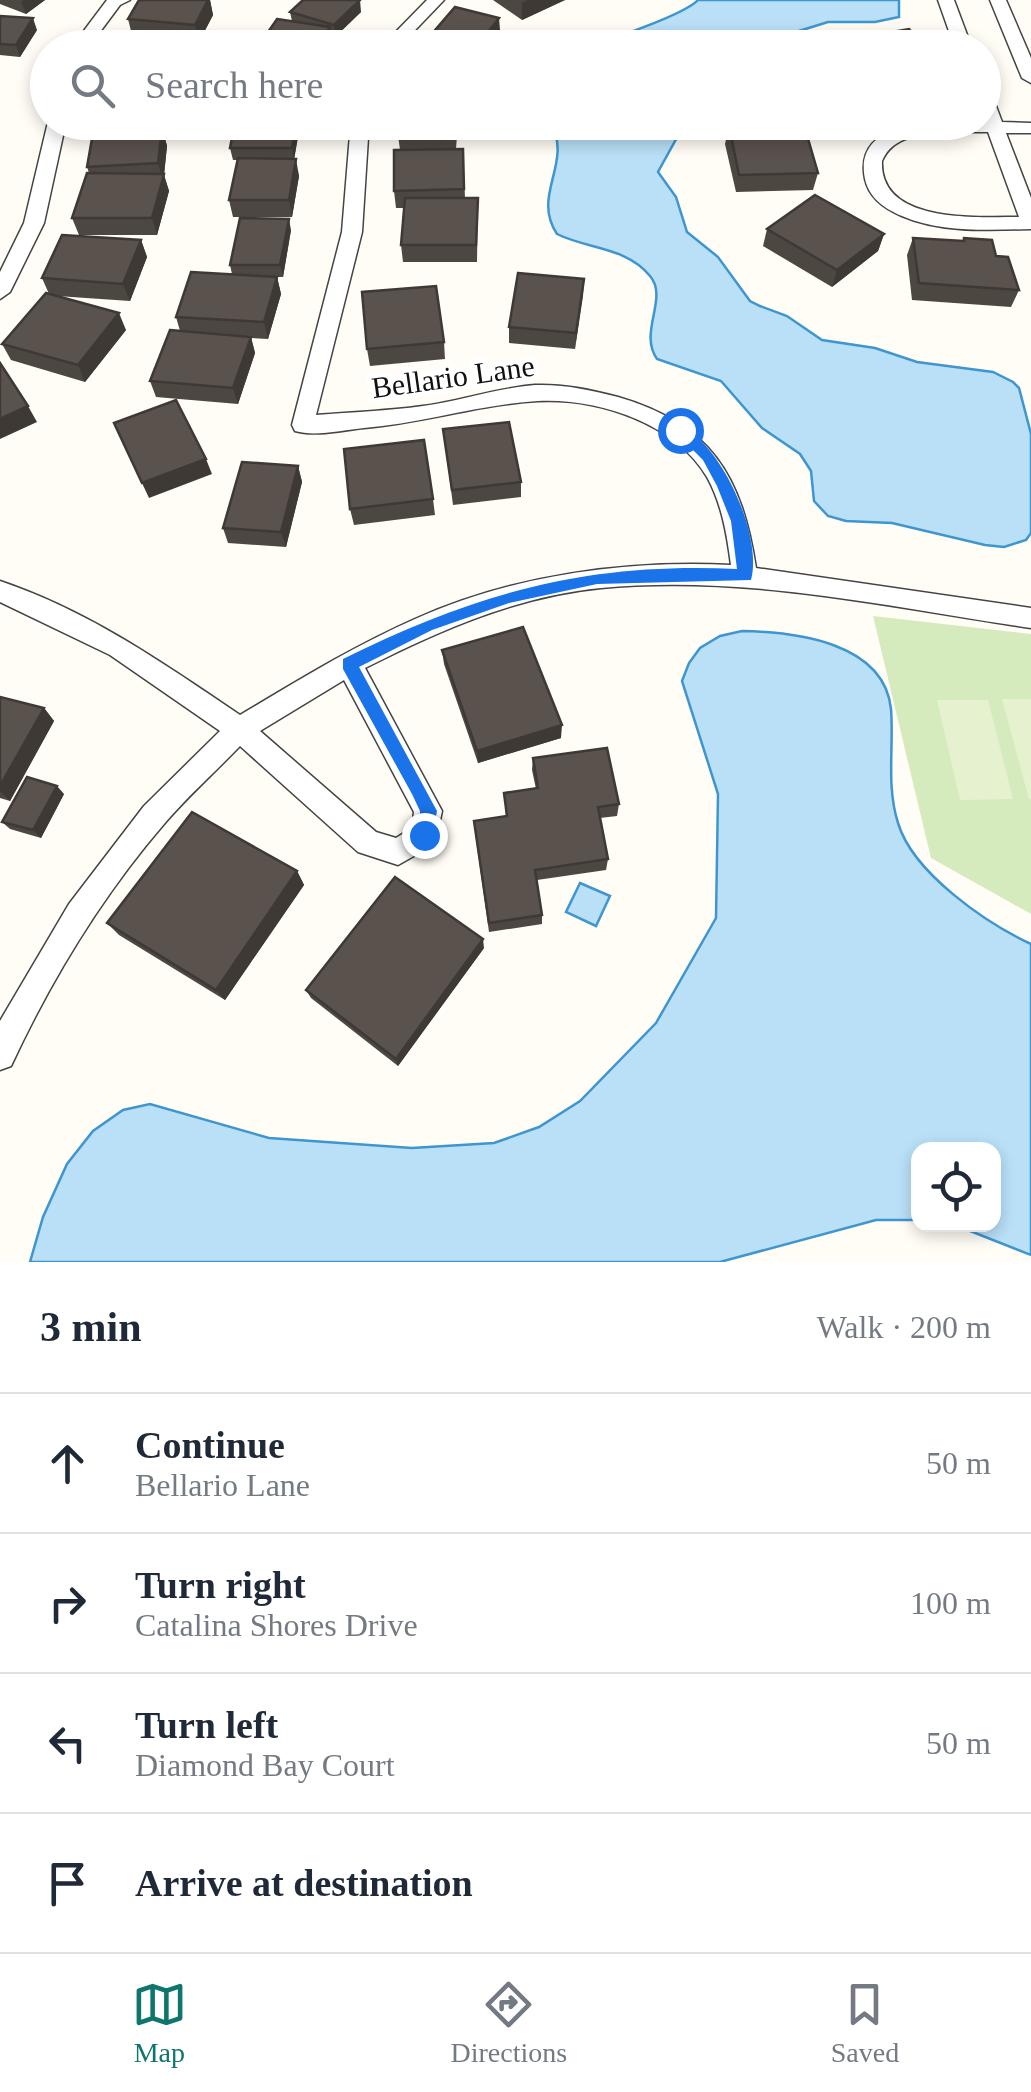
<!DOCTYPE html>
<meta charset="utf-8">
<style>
:root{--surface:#fff;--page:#f2f2f3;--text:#1f2937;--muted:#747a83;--line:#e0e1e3;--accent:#0f766e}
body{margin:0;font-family:Georgia,serif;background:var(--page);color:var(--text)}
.controls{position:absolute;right:30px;bottom:30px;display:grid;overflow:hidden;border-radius:20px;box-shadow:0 5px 15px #0003}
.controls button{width:90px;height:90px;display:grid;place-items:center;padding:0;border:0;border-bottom:2px solid var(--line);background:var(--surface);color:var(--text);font:50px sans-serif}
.stop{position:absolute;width:30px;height:30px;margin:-22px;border:8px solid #1a73e8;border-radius:50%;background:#fff}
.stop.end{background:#1a73e8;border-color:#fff;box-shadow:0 2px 10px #0008}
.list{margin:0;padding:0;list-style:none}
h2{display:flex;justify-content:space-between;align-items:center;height:130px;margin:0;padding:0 40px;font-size:42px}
h2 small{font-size:32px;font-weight:400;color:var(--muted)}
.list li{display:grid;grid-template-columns:65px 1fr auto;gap:30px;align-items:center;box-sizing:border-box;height:140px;padding:0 40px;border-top:2px solid var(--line)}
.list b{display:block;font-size:38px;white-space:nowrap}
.list p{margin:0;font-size:32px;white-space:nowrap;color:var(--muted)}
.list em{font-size:32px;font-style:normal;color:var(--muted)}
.icon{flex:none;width:55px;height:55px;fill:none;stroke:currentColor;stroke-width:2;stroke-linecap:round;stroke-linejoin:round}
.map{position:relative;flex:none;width:1031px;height:1262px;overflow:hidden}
.search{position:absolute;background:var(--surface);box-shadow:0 5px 15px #0003;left:30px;right:30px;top:30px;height:110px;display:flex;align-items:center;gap:25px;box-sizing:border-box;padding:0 35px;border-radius:55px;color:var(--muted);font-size:38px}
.sheet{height:690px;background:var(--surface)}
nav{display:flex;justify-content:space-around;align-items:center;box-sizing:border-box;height:140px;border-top:2px solid var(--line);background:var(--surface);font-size:28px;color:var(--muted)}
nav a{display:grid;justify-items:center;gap:5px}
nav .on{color:var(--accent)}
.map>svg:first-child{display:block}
.green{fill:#d5ebbd}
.pitch{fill:#e6f2cf}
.water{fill:#b9e0f7;stroke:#3f96cf;stroke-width:2.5}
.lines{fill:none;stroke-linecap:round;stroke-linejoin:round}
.street-casing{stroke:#444;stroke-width:3}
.street{fill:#fff;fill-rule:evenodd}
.wall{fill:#4d4742}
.shaded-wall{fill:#3f3936}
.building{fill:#5a524d;stroke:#3f3936;stroke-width:2.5}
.route{fill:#1a73e8}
.labels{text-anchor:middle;stroke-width:10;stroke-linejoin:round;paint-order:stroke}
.street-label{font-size:30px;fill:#111;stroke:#fff}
</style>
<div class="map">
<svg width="1031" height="1262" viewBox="0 0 1031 1262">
<rect width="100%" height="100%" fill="#fffdf5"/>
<path class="green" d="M873 616 1031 634V914L931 858Z"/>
<g class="pitch">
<path d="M1002 699H1031V799H1029Z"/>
<path d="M937 700H988L1013 799 960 800Z"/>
</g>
<g class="water">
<path d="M698 0H899V17L875 22H828L747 47H587C611 39 683 16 698 0Z"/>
<path d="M551 123H685L658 172 676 197 687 232 718 257 750 301 760 306 787 316 822 340 875 348 917 362 993 372 1013 382 1019 388 1031 434V533L1026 540 1004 547 985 545 892 523 846 521 828 516 814 501 811 471 800 454 762 428 721 381 657 359C638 332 669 298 650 276 627 247 587 249 557 234 531 195 573 164 551 123Z"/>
<path d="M742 631C795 632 884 642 891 709 894 747 886 785 898 823 913 873 986 923 1031 944V1255L955 1225 994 1224V1150H918V1220H876L720 1262H30L43 1217 67 1164 93 1131 123 1110 150 1104 269 1138 412 1148 494 1143 539 1127 580 1101 656 1023 716 918 718 794 682 681 689 663 700 648 720 636Z"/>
<path d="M580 883 610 896 596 926 566 912Z"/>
</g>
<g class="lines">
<g class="street-casing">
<g id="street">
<path d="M107 0H130L120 5 88 48H71Z"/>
<path d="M427 0H444L398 48H380Z"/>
<path d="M938 0H954L972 48H955Z"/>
<path d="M990 0H1006L1031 58V83L1022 78Z"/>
<path d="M984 93 993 98 1002 122 1031 123V133H1006L1031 198V229C989 230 941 233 902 216 885 209 869 198 865 179 852 116 945 122 984 122ZM948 132H988L1019 217C977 217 879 224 882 161 893 135 923 134 948 132Z"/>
<path d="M48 122H66L44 223 10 292 0 299V272L24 223Z"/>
<path d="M351 122H369L362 232 316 415C352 412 388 411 423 406 461 401 497 388 535 385 564 384 591 390 618 397 711 424 742 476 756 568L1031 608V628C889 607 745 574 601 588 517 596 438 631 365 668L442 811 435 844 398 865 358 852 240 746C215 772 187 797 164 824 102 896 51 980 11 1066L0 1070V1021L69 904 144 806 220 731 110 655 0 602V581C89 611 163 663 240 715 297 681 354 646 415 619 513 575 625 560 731 565 727 535 722 504 707 477 675 423 598 398 538 401 482 404 423 423 364 428 343 430 315 437 295 431L292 425 342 232ZM344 680 414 812 412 828 396 838 376 832 260 731Z"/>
</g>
</g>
<use href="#street" class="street"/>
</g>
<g class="wall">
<path d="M0 0H45L26 14 0 4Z"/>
<path d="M139 0H210L213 15 201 38 171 40 132 35 128 19Z"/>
<path d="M493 0H565L522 20Z"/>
<path d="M290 12H361L335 37 332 36 333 44 292 21Z"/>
<path d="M0 16 37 30 20 57 0 55Z"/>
<path d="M500 30 485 48H431L430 36Z"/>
<path d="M101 122H172L170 133 164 134 167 146 164 175 169 191 157 235H79L72 218 89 173 87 167 104 132Z"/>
<path d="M458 122 456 149H463L465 198H478L477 262H403L401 245 404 208H396L394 191 400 150 398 135Z"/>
<path d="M788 122H835L824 135 806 129 818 173 813 190 736 192 725 144 729 126 795 125Z"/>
<path d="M299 131 294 159 299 176 292 217H233L229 200 238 160H233L230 148Z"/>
<path d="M767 229 884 234 878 251 832 287 763 246Z"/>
<path d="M291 230 283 277H277L281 294 268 339 251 338 255 353 238 404 156 397 150 381 180 331 176 317 232 274 230 265Z"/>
<path d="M913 238 962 241 964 238 996 256 1019 290 1011 307 912 300 907 255Z"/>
<path d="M141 240 147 257 130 301 57 296 126 330 85 382 11 360 2 344 49 294 42 278Z"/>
<path d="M584 279 575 349 509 343V327Z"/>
<path d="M444 342 445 359 370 366 367 349Z"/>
<path d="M443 429 521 482V497L453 505Z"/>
<path d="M298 466 302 482 286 547 228 543 223 528Z"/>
<path d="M433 499 435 515 354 525 350 509Z"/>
<path d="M442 650 561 738 478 763 444 664Z"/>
<path d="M0 697 44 708 54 721 10 801 0 798Z"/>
<path d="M533 758 619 804 617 816 600 818 608 859 606 870 537 880 542 915V924L489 932 475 832 506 816 504 793 536 789 532 770Z"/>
<path d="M64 794 41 838 10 829 2 822Z"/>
<path d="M297 871 304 885 225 1000 119 935 107 923Z"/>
<path d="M484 948 398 1066 311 998 306 990Z"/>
</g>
<g class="shaded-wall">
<path d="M24 0H45L26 14 21 2Z"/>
<path d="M208 0H210L213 15 199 42 195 25Z"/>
<path d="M360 0 361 12 335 37 334 25Z"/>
<path d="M528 0H565L522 20V3Z"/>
<path d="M33 18 37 30 20 57 16 45Z"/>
<path d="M499 18 500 30 485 48H476Z"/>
<path d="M330 27 333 44 331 48H317Z"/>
<path d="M158 35 161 47 153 48Z"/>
<path d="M296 122 299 131 294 160 292 148Z"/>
<path d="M827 122H835L824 135Z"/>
<path d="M162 129 167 146 164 175 169 191 157 235 152 218 162 178 158 163Z"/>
<path d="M296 159 299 176 292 217 289 200Z"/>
<path d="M289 219 291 230 283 277 280 265Z"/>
<path d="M884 234 878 251 832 287 837 270Z"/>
<path d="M141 240 147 257 130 301 123 284Z"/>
<path d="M277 277 281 294 268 339 264 322Z"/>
<path d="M584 279 583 296 575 349 576 333Z"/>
<path d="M119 313 126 330 85 382 78 365Z"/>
<path d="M251 337 255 353 238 404 233 388Z"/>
<path d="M28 406 37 422 0 439V419Z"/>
<path d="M206 459 212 474 149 498 142 483Z"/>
<path d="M298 466 302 482 286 547 281 532Z"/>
<path d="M44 708 54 721 10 801 0 791V786Z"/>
<path d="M562 725 561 738 478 763 477 751Z"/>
<path d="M57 786 64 794 41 838 33 830Z"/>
<path d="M297 871 304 885 225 1000 216 990Z"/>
<path d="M483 939 484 948 398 1066 396 1059Z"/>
</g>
<g class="building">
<path d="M139 0H208L195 25 128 19Z"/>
<path d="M303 0H360L334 25 290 12Z"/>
<path d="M455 7 499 18 476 48 430 36Z"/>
<path d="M0 16 33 18 16 45 0 44Z"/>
<path d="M277 19 330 27 317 48H257Z"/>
<path d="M909 29 925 48H845L840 41Z"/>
<path d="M117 34 158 35 153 48H112Z"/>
<path d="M171 38H203L200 48H168Z"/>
<path d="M235 122H296L292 148H230Z"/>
<path d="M399 122H456L455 135H398Z"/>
<path d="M804 125 818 173 739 175 729 126Z"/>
<path d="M162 129 158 163 87 167 93 133Z"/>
<path d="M463 149 464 189 394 191V150Z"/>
<path d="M238 158 296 159 289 200H229Z"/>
<path d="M87 173 164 174 152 218H72Z"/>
<path d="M815 195 884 234 837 270 767 229Z"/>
<path d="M405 198H478L476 245H401Z"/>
<path d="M240 218 289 219 280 265H230Z"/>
<path d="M62 235 141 240 123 284 42 278Z"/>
<path d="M913 238 964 241V238L992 240 996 256 1008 257 1019 290 919 283Z"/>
<path d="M191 272 277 277 264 322 176 317Z"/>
<path d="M518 273 584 279 576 333 509 327Z"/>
<path d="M436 286 444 342 367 349 362 292Z"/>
<path d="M46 293 119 313 78 365 2 344Z"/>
<path d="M170 330 251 337 233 388 150 381Z"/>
<path d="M0 363 28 406 0 419Z"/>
<path d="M176 400 206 459 142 483 114 423Z"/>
<path d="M509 422 521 482 452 490 443 429Z"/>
<path d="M424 440 433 499 350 509 344 449Z"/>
<path d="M242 462 298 466 281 532 223 528Z"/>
<path d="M523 627 562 725 477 751 442 650Z"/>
<path d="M0 697 44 708 0 786Z"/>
<path d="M607 748 619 804 598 807 608 859 535 870 542 915 489 923 474 821 507 816 504 793 538 788 533 758Z"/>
<path d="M27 777 57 786 33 830 2 822Z"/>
<path d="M192 812 297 871 216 990 107 923Z"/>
<path d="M395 877 483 939 396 1059 306 990Z"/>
</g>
<path class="route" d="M680 425C722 445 763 536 751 580L597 584 509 603 432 630 359 667 437 811 431 841H418L420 811 412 794 343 669V659C477 593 586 562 737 569L731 521 717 486 703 460 673 430Z"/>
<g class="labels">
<g class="street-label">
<text transform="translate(453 377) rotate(-8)" y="10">Bellario Lane</text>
</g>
</g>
</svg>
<div class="controls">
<button><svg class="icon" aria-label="locate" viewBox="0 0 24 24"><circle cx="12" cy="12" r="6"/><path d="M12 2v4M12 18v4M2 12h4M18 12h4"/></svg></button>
</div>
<div class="stop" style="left:680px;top:430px"></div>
<div class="stop end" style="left:424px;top:835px"></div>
<div class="search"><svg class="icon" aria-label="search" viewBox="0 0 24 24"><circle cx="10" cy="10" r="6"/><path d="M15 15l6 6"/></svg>Search here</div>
</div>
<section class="sheet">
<h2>3 min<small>Walk · 200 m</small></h2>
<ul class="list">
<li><svg class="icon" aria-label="ahead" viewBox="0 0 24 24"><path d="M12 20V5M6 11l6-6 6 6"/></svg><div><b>Continue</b><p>Bellario Lane</p></div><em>50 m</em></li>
<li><svg class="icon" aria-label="right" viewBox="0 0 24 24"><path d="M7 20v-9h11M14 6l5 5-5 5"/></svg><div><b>Turn right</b><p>Catalina Shores Drive</p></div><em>100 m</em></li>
<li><svg class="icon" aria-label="left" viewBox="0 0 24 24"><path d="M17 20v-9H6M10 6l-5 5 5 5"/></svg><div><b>Turn left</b><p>Diamond Bay Court</p></div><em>50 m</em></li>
<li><svg class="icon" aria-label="arrive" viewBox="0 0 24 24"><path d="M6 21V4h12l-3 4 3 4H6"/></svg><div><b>Arrive at destination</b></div></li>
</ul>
</section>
<nav>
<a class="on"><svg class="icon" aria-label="map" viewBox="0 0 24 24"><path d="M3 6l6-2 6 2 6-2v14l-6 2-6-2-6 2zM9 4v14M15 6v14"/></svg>Map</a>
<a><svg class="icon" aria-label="directions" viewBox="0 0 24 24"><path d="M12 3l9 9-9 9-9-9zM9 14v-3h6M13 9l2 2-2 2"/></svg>Directions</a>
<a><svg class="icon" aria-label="saved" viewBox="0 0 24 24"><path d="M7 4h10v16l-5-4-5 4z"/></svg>Saved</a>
</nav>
